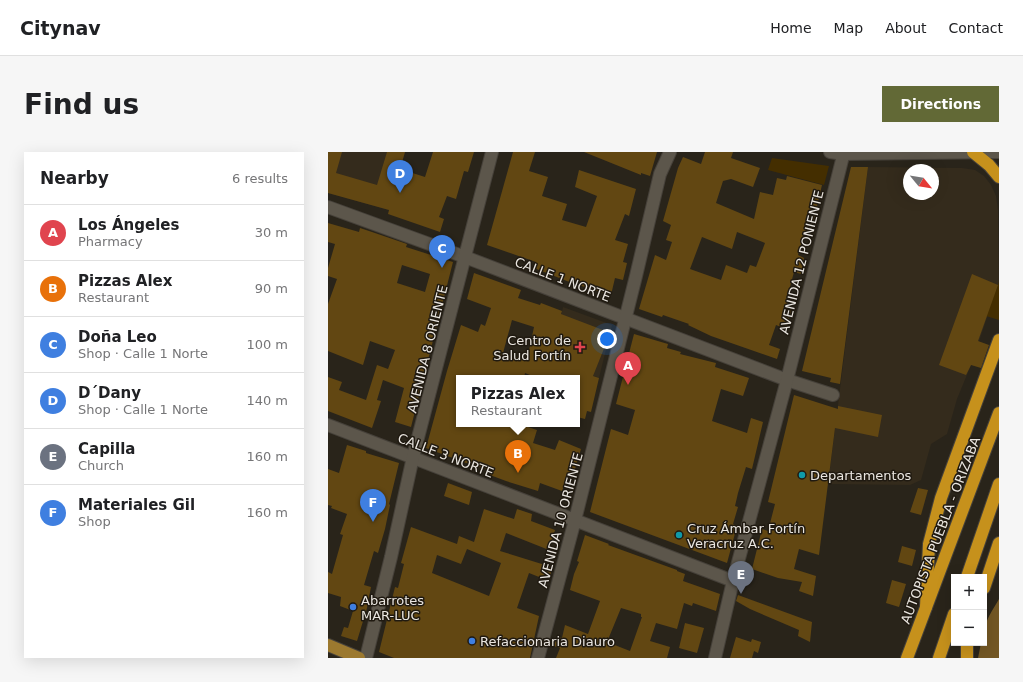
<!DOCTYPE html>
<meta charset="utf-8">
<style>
:root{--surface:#fff;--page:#f6f6f6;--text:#202124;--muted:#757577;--line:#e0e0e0;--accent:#626936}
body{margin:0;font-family:"DejaVu Sans",sans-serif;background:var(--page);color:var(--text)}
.controls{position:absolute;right:12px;bottom:12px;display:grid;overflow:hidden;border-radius:0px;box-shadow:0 4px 16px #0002}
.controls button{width:36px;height:36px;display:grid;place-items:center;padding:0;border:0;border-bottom:1px solid var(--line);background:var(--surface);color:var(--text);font:20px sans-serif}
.compass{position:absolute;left:575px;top:12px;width:36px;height:36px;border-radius:50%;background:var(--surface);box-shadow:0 4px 16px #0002;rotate:120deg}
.you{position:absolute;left:279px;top:187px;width:14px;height:14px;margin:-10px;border:3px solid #fff;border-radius:50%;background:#1a73e8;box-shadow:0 0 0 6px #1a73e833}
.badge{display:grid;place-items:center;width:26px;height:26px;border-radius:50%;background:var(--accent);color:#fff;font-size:13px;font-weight:700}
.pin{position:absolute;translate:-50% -33px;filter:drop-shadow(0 1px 2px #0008)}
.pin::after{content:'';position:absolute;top:21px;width:14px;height:12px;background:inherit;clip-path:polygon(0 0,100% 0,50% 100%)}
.popup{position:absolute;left:128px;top:223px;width:124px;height:52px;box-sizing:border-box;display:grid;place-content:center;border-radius:0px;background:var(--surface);filter:drop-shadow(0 1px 3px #0005);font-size:13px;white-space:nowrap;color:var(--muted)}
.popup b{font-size:15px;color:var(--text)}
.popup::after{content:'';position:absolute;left:50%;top:100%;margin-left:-8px;border:8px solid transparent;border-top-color:var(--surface)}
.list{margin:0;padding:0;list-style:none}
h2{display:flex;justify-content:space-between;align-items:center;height:52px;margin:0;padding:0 16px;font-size:17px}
h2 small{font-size:13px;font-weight:400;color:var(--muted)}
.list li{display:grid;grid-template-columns:26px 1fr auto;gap:12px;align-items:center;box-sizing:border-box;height:56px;padding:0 16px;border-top:1px solid var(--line)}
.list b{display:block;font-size:15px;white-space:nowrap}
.list p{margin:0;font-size:13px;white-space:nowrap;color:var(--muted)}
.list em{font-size:13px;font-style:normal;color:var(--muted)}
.map{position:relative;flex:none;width:671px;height:506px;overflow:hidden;border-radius:0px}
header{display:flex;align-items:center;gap:24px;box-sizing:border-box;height:56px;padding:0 20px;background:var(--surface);border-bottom:1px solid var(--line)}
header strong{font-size:19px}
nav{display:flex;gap:22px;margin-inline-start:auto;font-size:14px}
.intro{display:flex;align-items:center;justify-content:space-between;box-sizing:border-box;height:96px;padding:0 24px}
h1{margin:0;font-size:28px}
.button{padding:10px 18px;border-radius:0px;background:var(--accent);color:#fff;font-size:14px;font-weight:700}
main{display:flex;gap:24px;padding:0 24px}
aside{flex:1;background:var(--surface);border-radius:0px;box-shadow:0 4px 16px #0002}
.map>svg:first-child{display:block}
.built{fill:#342b1c;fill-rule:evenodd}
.green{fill:#442e00}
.forest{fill:#735724}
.building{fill:#624712;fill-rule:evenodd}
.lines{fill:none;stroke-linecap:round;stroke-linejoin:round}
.street-casing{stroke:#46413a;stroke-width:14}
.secondary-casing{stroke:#46413a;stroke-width:14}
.primary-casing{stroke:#46413a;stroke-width:14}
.highway-casing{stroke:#46413a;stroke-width:14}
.street{stroke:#5c564b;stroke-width:12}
.secondary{stroke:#5c564b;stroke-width:12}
.primary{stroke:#9c792f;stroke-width:12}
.highway{stroke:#c6911c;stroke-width:12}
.health-dot{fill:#e0444e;stroke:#201a11;stroke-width:1.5}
.culture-dot{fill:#0f9aa8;stroke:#201a11;stroke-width:1.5}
.shop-dot{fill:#3f7fe0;stroke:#201a11;stroke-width:1.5}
.labels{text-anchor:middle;stroke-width:3;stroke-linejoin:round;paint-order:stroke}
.street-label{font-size:13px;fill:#eae6e0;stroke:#201a11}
.poi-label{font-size:13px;fill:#eae6e0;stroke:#201a11;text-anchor:start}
</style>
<header>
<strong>Citynav</strong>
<nav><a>Home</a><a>Map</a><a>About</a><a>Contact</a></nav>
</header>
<div class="intro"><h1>Find us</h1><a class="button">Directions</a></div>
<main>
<aside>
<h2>Nearby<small>6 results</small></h2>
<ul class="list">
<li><span class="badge" style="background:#e0444e">A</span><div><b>Los Ángeles</b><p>Pharmacy</p></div><em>30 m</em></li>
<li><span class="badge" style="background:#e8710a">B</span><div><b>Pizzas Alex</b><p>Restaurant</p></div><em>90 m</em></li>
<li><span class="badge" style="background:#3f7fe0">C</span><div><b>Doña Leo</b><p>Shop · Calle 1 Norte</p></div><em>100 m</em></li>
<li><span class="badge" style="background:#3f7fe0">D</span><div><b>D´Dany</b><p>Shop · Calle 1 Norte</p></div><em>140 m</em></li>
<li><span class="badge" style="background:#6b7280">E</span><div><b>Capilla</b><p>Church</p></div><em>160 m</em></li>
<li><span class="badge" style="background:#3f7fe0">F</span><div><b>Materiales Gil</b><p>Shop</p></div><em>160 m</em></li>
</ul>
</aside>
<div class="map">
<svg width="671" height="506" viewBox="0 0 671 506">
<rect width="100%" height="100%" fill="#29241a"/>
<g class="built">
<path d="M1 0H77L61 58 0 41V3Z"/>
<path d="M540 15 634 16 647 18 656 24 663 33 668 44 670 58 671 130 643 213 629 247 619 282 603 292 593 328 582 333 500 332ZM581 18H605V42H581Z"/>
<path d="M235 155 284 173 271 226 223 207Z"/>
</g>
<g class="green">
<path d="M444 6 501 14 496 33 440 18Z"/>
<path d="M671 130V168L658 164Z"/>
</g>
<path class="forest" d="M671 447V506H650L653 491H656C656 469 660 466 671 447Z"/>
<g class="building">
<path d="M0 0H14L8 21 49 33 59 0H77L72 17 97 25 105 0H146L140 20 136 19 128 47 119 44 111 65 116 67 112 80 60 62 61 58 0 41Z"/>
<path d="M185 0H207L201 19 220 25 214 44 239 52 234 68 258 75 269 44 247 35 251 18 308 37 301 64 297 62 287 88 300 92 295 110 299 111 295 128 287 126 283 143 244 131 206 116 208 110 159 93Z"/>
<path d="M256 0H329L322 24 313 21V23Z"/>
<path d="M377 0H405L403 6 432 16 425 35 403 27 395 29 388 51 426 67 432 40 445 43 449 26 458 28 459 24 494 33 481 88 475 85 470 103 476 106 473 122 466 120 459 146 466 148 458 177 448 173 441 193 452 197 449 207 383 184 360 173 361 172 335 163 334 165 311 157 327 103 338 108 344 90 338 88 343 73 335 69 350 16 355 5 373 12ZM409 80 437 91 428 115 422 113 419 121 398 113 393 128 362 117 374 85 404 97Z"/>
<path d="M523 15H540L512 232 502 230 503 226 474 219Z"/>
<path d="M0 71 31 80 32 76 44 80 79 92 78 95 125 110 83 275 67 270 76 236 55 228 49 248 53 249 44 276 0 259V225L14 230 11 238 38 248 49 213 60 217 67 198 42 189 35 213 0 199V152L9 127 0 124V116L7 92 0 90ZM74 113 102 122 97 140 69 131Z"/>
<path d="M146 121 193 138 190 146 212 153 213 151 234 159 233 162 275 178 270 191 277 194 265 224 271 226 263 260 259 259 257 267 249 265V226H209L197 221 196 226H168L160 223 158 226H131V272H191L209 278 205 291 227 298 231 288 253 297 245 324 240 322 234 339 212 331 210 339 178 329 162 323 163 318 138 311 98 296 119 219 133 173 150 180 153 172 157 174 163 156 139 147ZM184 168 206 175 199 208 175 201Z"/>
<path d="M644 122 670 133 650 189 661 193 653 216 643 213 638 223 611 213Z"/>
<path d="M306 182 340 192 339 196 353 200 352 202 388 211 387 215 421 226 415 244 393 237 384 269 419 281 423 266 435 270 424 317 418 315 410 341 407 354 410 355 405 372 409 374 399 411 262 360 283 277 300 283 307 258 288 252Z"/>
<path d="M466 243 510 257V254L554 263 550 285 507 276 491 403 471 397 466 417 488 424 485 444 471 439 474 430 450 426 424 417 434 377 440 379 447 352 440 350Z"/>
<path d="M19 293 38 299V301L71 311 61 352 62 353 57 377 50 401 46 399 36 433 43 435 39 456 29 489 13 484 16 475 20 476 25 459 12 454 13 445 0 441V420L4 422 15 383 12 382 19 362 3 356 4 354 0 353V317L11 321Z"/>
<path d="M120 331 144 340 141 353 116 344Z"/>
<path d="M590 336 600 338 593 363 582 360Z"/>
<path d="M156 357 186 367 189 357 204 362 203 369 227 378 221 398 178 381 172 399 217 413 224 416 221 429 201 421 189 456 211 464 202 506H66L51 500 67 435 70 436 76 412 73 411 83 375 129 392 131 384 146 390ZM139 397 173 411 161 444 104 421 109 403 133 412Z"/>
<path d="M257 383 281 392 280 393 349 418V419L357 422 355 429 392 442 388 459 365 451 364 454 356 451 349 477 328 471 322 489 342 495 339 506H228L232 496 226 494 229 485 234 486 237 473 260 482 272 449 242 438 246 422 251 410 249 409ZM293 456 313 462V465H314L302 499 279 490Z"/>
<path d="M574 394 588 398 584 414 570 410Z"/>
<path d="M564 428 578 432 571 455 558 451Z"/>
<path d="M410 443 484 470 482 490 470 484 471 478 422 457 408 449Z"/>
<path d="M357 471 376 476 369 501 351 496Z"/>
<path d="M408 485 423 490 424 487 433 490 430 501 426 499 424 506H402Z"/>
</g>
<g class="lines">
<g class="street-casing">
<g id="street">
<path d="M0 55 137 105 459 228 505 243"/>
<path d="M0 273 405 429"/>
<path d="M38 506 63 405 85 305 164 0"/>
<path d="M387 506 405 429 459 228 516 0"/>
</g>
</g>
<g class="secondary-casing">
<g id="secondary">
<path d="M502 0 515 2 671 0"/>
<path d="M210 506 247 368 308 124 332 22 342 0"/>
</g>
</g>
<g class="primary-casing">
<path id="primary" d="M0 493 31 506"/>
</g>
<g class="highway-casing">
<g id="highway">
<path d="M645 0 661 13 671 25"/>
<path d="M639 425 671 332"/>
<path d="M656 436 671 391"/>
<path d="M598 455 601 392 613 346 671 188"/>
<path d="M579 506 671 261"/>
<path d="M611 506 626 462"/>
<path d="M639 506V491"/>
</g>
</g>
<use href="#street" class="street"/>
<use href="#secondary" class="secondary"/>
<use href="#primary" class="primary"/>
<use href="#highway" class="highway"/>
</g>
<path class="health-dot" d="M250 189h4v4h4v4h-4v4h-4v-4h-4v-4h4z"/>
<g class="culture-dot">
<circle cx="474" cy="323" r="4"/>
<circle cx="351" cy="383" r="4"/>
</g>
<g class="shop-dot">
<circle cx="25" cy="455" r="4"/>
<circle cx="144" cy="489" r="4"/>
</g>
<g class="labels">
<g class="street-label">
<text transform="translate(473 110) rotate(-76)" y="5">AVENIDA 12 PONIENTE</text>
<text transform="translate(235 127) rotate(21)" y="5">CALLE 1 NORTE</text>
<text transform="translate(99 197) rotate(-76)" y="5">AVENIDA 8 ORIENTE</text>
<text transform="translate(118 303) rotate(21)" y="5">CALLE 3 NORTE</text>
<text transform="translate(232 368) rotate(-75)" y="5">AVENIDA 10 ORIENTE</text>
<text transform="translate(612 378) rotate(-69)" y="5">AUTOPISTA PUEBLA - ORIZABA</text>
</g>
<g class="poi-label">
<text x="243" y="193" text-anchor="end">Centro de<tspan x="243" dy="15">Salud Fortín</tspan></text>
<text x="482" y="328">Departamentos</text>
<text x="359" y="381">Cruz Ámbar Fortín<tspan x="359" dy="15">Veracruz A.C.</tspan></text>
<text x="33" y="453">Abarrotes<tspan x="33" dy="15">MAR-LUC</tspan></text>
<text x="152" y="494">Refaccionaria Diauro</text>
</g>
</g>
</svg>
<div class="controls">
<button>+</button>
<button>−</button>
</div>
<svg class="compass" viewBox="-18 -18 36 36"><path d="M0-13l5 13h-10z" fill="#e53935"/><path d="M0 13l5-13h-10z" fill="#757577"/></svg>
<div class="you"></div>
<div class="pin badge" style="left:300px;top:233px;background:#e0444e">A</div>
<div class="pin badge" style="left:190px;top:321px;background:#e8710a">B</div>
<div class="popup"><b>Pizzas Alex</b>Restaurant</div>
<div class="pin badge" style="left:114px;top:116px;background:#3f7fe0">C</div>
<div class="pin badge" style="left:72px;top:41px;background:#3f7fe0">D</div>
<div class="pin badge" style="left:413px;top:442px;background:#6b7280">E</div>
<div class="pin badge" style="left:45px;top:370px;background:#3f7fe0">F</div>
</div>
</main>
